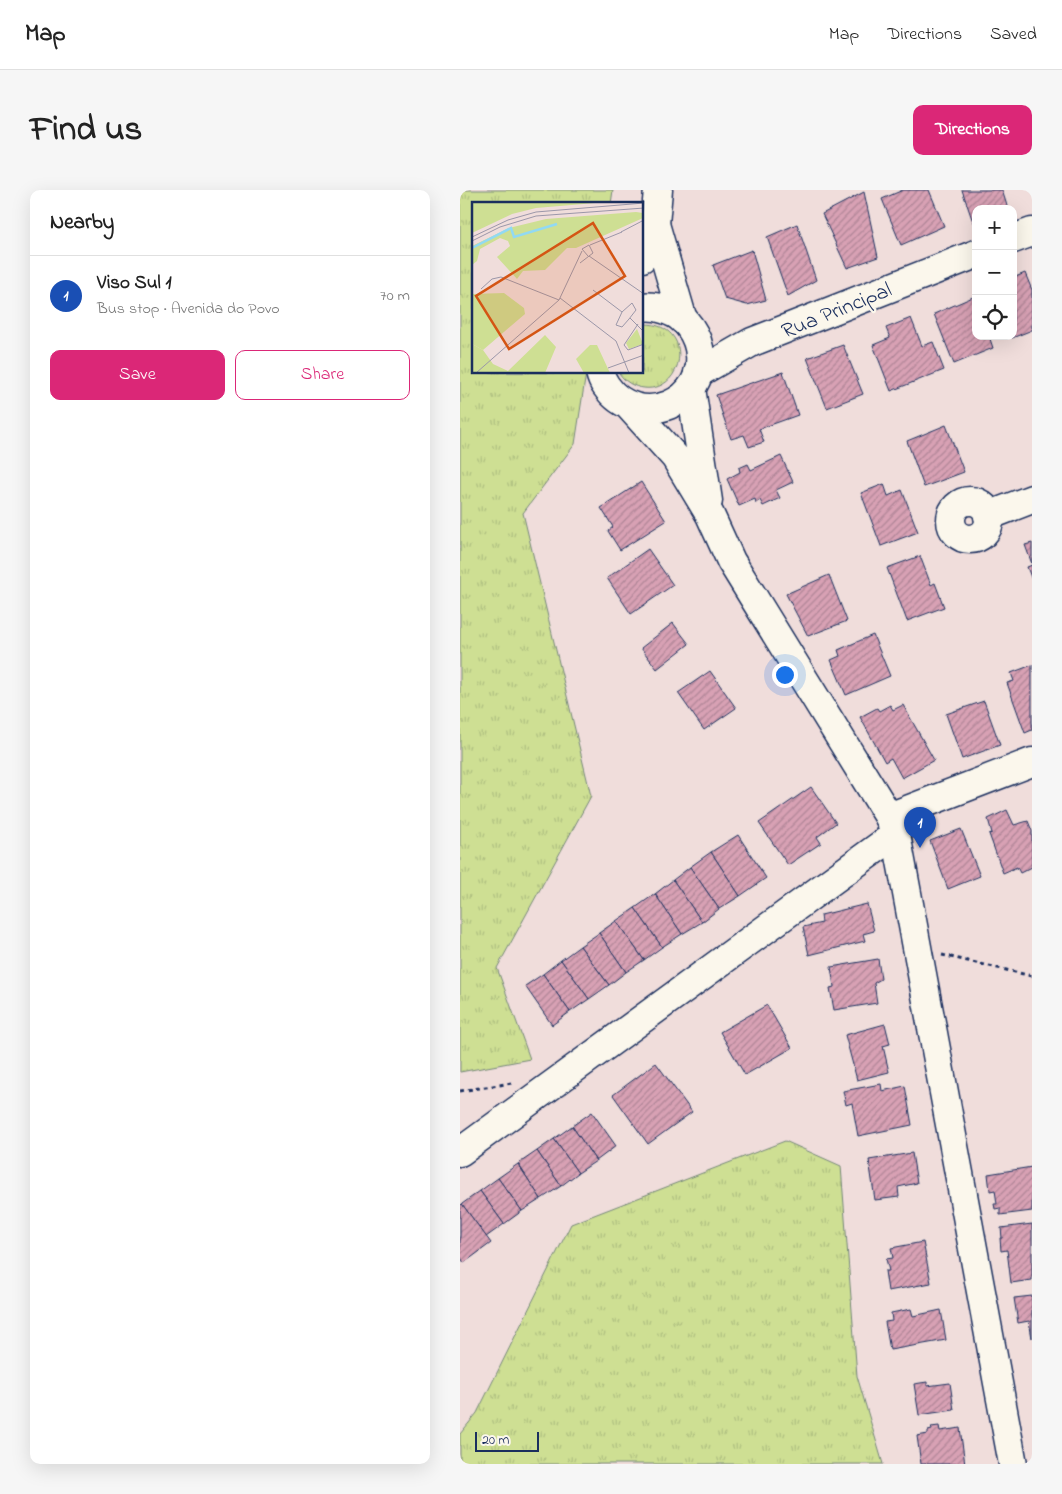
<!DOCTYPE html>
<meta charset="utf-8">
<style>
:root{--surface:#fff;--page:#f6f6f6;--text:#222;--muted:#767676;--line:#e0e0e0;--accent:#db2777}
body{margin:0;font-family:"Indie Flower",sans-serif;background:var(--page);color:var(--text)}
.controls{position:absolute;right:15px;top:15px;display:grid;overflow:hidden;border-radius:10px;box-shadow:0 5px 20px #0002}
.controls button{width:45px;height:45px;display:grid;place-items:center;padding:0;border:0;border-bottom:1px solid var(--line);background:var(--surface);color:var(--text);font:25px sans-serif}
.scale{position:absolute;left:15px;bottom:12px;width:64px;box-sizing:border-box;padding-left:5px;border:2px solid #1b2f5e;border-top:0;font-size:14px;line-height:18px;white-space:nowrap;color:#1b2f5e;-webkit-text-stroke:4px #fbf7ec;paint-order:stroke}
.you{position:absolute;left:324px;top:484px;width:18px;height:18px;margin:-12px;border:4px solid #fff;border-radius:50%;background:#1a73e8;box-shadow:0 0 0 8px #1a73e833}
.badge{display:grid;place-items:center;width:32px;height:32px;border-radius:50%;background:var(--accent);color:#fff;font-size:16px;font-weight:700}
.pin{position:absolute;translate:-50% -41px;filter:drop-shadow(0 1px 2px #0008)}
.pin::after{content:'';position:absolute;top:26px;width:18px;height:15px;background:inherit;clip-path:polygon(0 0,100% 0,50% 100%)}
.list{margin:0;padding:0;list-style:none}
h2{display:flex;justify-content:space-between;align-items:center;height:65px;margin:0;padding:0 20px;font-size:21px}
h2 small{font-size:16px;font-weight:400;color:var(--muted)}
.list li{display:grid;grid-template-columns:32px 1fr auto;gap:15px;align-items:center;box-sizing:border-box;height:80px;padding:0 20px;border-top:1px solid var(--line)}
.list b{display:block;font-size:19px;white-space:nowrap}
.list p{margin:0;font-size:16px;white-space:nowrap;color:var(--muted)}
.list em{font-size:16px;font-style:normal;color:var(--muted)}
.actions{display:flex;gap:10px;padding:15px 20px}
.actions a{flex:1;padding:11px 0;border:1px solid var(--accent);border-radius:10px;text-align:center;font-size:18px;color:var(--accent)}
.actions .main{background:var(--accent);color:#fff}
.icon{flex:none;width:28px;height:28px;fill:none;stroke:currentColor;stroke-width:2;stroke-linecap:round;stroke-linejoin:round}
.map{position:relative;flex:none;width:572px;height:1274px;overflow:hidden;border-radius:10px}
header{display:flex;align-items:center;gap:30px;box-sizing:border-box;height:70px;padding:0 25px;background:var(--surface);border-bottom:1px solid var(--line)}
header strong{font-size:24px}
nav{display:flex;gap:28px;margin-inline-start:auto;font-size:18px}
.intro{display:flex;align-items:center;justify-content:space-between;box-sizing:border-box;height:120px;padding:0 30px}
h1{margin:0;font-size:35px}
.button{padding:12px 22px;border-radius:10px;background:var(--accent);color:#fff;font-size:18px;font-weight:700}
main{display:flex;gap:30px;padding:0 30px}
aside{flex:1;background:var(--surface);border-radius:10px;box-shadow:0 5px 20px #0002}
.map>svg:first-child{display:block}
.grass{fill:url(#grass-tufts);stroke:#748778}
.building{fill:url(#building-hatch);stroke:#1b2f5e}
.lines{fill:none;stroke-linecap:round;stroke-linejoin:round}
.minor-casing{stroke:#1b2f5e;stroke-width:31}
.path{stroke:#1b2f5e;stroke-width:3;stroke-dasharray:4 4;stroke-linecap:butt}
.minor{stroke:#fbf7ec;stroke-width:28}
.labels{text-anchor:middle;stroke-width:4.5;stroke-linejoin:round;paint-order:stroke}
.street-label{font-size:22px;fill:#1b2f5e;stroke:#fbf7ec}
.inset-river{fill:none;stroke:#91d9f3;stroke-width:2.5}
.inset-road{fill:none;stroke:#9b97a9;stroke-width:1}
.view{fill:#d45514;fill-opacity:0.15;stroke:#d45514;stroke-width:2.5}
.inset-edge{fill:none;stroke:#1b2f5e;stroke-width:2.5}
</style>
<header>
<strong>Map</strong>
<nav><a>Map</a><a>Directions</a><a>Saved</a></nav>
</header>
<div class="intro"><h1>Find us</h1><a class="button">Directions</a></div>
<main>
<aside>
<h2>Nearby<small></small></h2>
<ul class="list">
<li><span class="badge" style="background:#1a4fb4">1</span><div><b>Viso Sul 1</b><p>Bus stop · Avenida do Povo</p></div><em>70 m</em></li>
</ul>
<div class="actions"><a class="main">Save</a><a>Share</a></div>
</aside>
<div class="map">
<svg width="572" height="1274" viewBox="0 0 572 1274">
<defs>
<pattern id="grass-tufts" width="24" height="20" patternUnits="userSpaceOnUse" patternTransform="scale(1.25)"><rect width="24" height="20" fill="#cedf93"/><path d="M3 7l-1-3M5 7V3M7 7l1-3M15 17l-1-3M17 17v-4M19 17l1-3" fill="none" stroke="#b0c081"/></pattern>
<pattern id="building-hatch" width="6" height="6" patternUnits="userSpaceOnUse" patternTransform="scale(1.25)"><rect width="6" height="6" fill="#d8a1b4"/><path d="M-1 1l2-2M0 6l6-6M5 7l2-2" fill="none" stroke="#ae8496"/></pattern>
</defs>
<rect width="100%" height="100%" fill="#f0dddb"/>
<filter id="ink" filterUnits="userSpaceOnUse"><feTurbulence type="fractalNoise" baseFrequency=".02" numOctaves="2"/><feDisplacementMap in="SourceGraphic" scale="10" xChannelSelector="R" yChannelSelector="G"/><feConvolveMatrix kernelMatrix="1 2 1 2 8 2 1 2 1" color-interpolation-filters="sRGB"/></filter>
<g filter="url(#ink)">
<g class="grass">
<path d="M0 0H153L151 14H14V182L126 183 115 254 63 323 131 606 37 778 70 869 0 882Z"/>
<path d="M183 134C236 133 225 203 184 198 174 197 165 192 159 183L182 182Z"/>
<path d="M325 951 381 976 397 1186 423 1274H0V1244L17 1223 111 1034Z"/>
</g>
<g class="building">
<path d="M443 0H469L484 36 441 55 422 9Z"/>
<path d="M502 0H542L548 19H516V31L513 32Z"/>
<path d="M404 2 418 67 387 78 362 24Z"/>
<path d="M337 34 356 90 328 106 307 47Z"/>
<path d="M292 60 306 110 287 115 265 109 253 75Z"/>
<path d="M565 83 572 100V140L552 148 551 146H553V88Z"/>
<path d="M513 107 516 114V146H529L533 158 494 174 474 124Z"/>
<path d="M451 128 462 156 473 152 484 180 431 201 413 155 430 148 426 138Z"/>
<path d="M383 155 403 204 367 218 347 168Z"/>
<path d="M323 182 338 225 299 239 304 252 289 257 284 245 271 249 256 205Z"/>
<path d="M486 235 504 282 464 297 447 251Z"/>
<path d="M321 266 333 292 316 300 320 308 303 316 300 310 296 313 295 309 279 316 267 289 280 282 279 278 288 274 291 280Z"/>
<path d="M181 292 206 331 160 360 148 341 153 337 141 318Z"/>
<path d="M424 294 428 306 442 300 458 342 421 356 401 303Z"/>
<path d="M572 353V374L565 355Z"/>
<path d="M188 359 213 395 171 424 147 388Z"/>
<path d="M460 366 471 395 475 393 484 417 447 431 427 378Z"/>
<path d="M572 375V390L567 377Z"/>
<path d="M369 385 387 431 348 446 326 404Z"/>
<path d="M213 433 229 454 197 479 181 458Z"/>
<path d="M413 445 430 486 386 505 371 470 380 466 378 460Z"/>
<path d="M572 475V540L565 543 547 493 554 491 551 483Z"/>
<path d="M250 481 276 518 244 540 218 503Z"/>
<path d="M524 511 540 555 502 569 486 524Z"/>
<path d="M430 515 433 520 443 515 474 570 442 588 431 568 425 572 400 527 417 518 419 521Z"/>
<path d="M351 597 376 633 357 647 361 653 328 675 299 633Z"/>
<path d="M547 620 554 635 568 631 572 641V677L560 683 557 677 543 683 529 644 532 643 528 629Z"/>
<path d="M501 639 520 686 488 699 470 651Z"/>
<path d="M278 645 306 688 280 706 251 662Z"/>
<path d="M251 662 280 706 259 719 230 677Z"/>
<path d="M230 677 259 719 242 732 213 690Z"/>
<path d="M213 690 242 732 222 744 195 704Z"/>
<path d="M195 704 222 744 202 757 175 718Z"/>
<path d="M407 714 414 741 403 744 405 751 349 765 343 737 362 733 361 725Z"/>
<path d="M175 718 202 757 184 770 156 731Z"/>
<path d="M156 731 184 770 166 782 139 743Z"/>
<path d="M139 743 166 782 149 795 120 756Z"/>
<path d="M120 756 149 795 129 809 101 770Z"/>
<path d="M418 769 421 789 414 793 417 813 374 820 370 798 374 797 371 777Z"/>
<path d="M101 770 129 809 110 822 83 784Z"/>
<path d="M83 784 110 822 92 835 65 796Z"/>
<path d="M307 815 332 858 285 885 260 842Z"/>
<path d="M425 834 430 854 423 856 429 882 397 890 385 845Z"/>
<path d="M196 873 232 922 188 954 153 905Z"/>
<path d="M421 894 422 901 445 896 452 935 398 946 392 913 386 915 383 901Z"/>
<path d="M132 922 156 956 136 971 112 936Z"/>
<path d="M112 936 136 971 118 983 94 949Z"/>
<path d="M94 949 118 983 101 996 77 961Z"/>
<path d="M77 961 101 996 81 1009 58 974Z"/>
<path d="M452 963 457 993 438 997 439 1007 415 1010 409 970Z"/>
<path d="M58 974 81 1009 62 1021 38 988Z"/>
<path d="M572 977V1021L540 1025V1018L535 1019 534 1014H537L535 1000 530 1001 528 984Z"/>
<path d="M38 988 62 1021 44 1034 20 1001Z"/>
<path d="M20 1001 44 1034 26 1047 2 1014Z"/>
<path d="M2 1014 31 1053 4 1073 0 1066V1016Z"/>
<path d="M572 1034V1090L551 1093 547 1060 541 1061 540 1048H542L541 1038Z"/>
<path d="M463 1052 471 1093 428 1101 425 1081H429L426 1069 433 1068 431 1058Z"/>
<path d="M572 1106V1148L569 1131 558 1133 554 1108Z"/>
<path d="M451 1119 453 1126 481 1120 486 1150 430 1160 425 1132 432 1131 431 1123Z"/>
<path d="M467 1192V1196L490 1193 494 1220 459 1225 454 1194Z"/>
<path d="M479 1236 480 1241 500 1238 505 1274H461L457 1246 468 1244V1241L472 1240 471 1237Z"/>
</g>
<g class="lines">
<g class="minor-casing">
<g id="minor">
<path d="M195 34 223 130"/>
<path d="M553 49 572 42"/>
<path d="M182 68 195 34 198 0"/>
<path d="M140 182C141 187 143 192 146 196 178 242 251 213 239 158 237 148 232 139 225 131 214 121 197 115 182 117"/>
<path d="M238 183 292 152 516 64"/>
<path d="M231 198 248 311"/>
<path d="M169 216 215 267 250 325 271 371 429 627 436 644 553 1274"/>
<circle cx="510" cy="330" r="19"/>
<path d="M528 326 572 309"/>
<path d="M429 627 572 572"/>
<path d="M0 962 436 644"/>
</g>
</g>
<g class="path">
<path d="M482 765 572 786"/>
<path d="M0 901 52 893"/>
</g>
<use href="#minor" class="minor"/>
</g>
</g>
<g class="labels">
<g class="street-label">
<text transform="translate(376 119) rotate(-22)" y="8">Rua Principal</text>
</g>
</g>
<g transform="translate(12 12)">
<rect width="171" height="171" fill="#f0dddb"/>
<path d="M0 0H135L64 6 40 12 0 31ZM164 10 171 11V16L104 46H95L73 68 51 69 45 77 25 55 38 44 36 39 28 36 8 47 5 59 0 63V44L37 26 74 17ZM32 91 52 106 53 112 11 148 0 142V92ZM165 127 171 142 157 147 154 141Z" fill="#cedf93"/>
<path d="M73 133 84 145 73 171H0V142L11 148 21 162 36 169ZM118 143H125L138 171H112L104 157Z" fill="#cedf93"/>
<path class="inset-river" d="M0 46 39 26 42 35 85 22"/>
<path class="inset-road" d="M149 30 172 18M0 35 36 18 64 10 172 1M0 39 28 25 64 14 172 6M118 43 150 30M117 54 172 92M108 61 121 51 117 43 110 47 116 54M9 87 20 77 29 75 87 98M121 88 150 110M88 96 144 139 157 171M160 101 164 108 157 117 150 125 144 123 150 110ZM158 116 172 130M166 122 152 143 156 148 172 142M136 166 172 153M4 171 87 98 110 49"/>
<path class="view" d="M121 21 153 74 37 147 4 94Z"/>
<rect width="171" height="171" class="inset-edge"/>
</g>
</svg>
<div class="controls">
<button>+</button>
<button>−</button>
<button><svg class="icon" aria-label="locate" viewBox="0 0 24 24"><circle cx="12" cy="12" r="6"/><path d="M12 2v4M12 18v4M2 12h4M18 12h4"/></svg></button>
</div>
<div class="scale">20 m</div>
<div class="you"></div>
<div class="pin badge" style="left:460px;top:658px;background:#1a4fb4">1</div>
</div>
</main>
